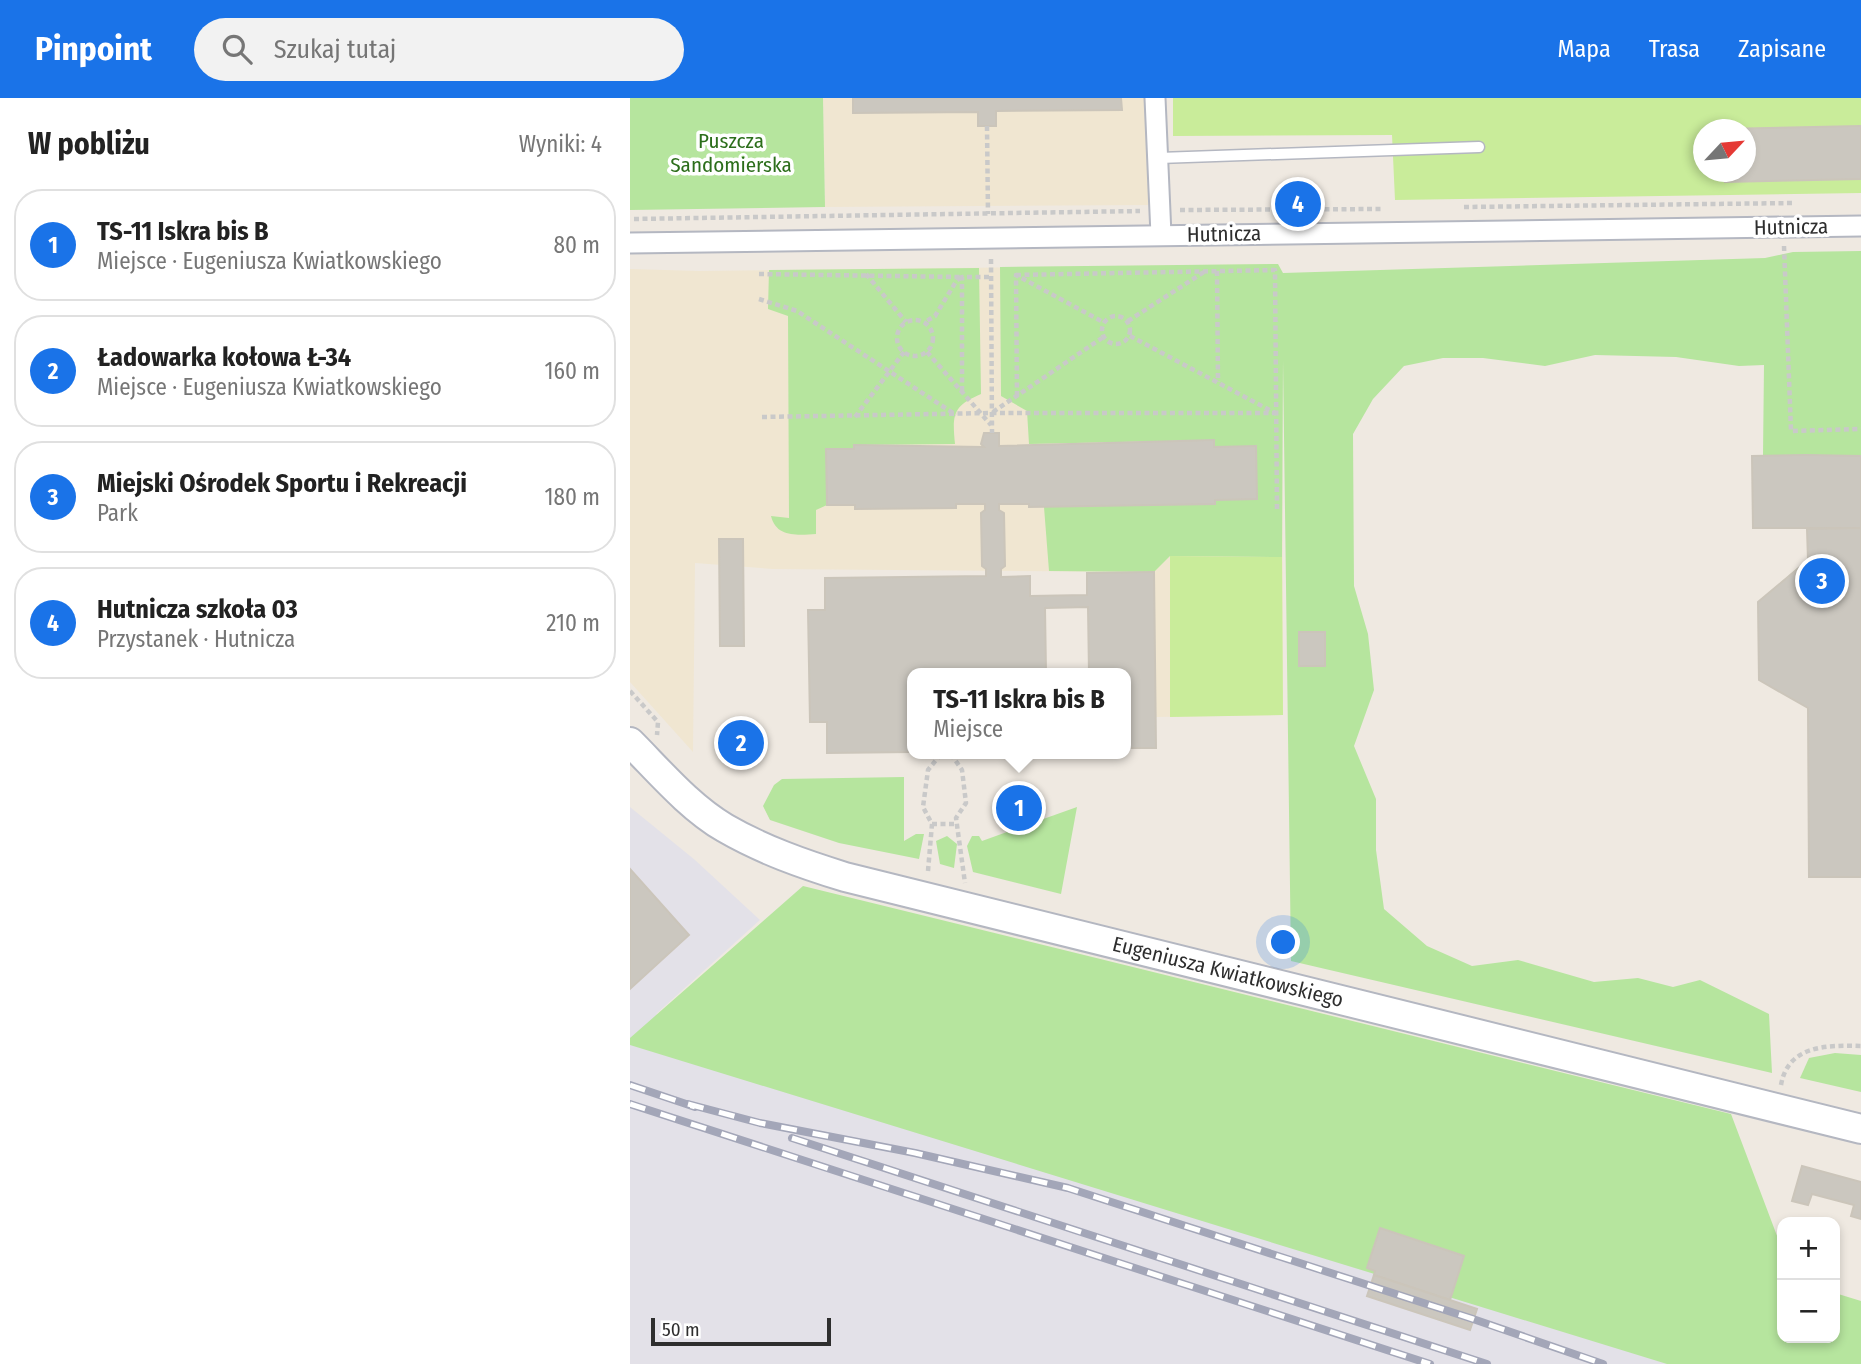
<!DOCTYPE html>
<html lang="pl">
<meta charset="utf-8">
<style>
:root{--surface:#fff;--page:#f2f2f2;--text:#222;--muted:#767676;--line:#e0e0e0;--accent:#1a73e8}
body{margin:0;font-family:"Fira Sans Condensed",sans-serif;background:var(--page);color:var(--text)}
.controls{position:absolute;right:21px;bottom:21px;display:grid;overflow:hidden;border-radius:14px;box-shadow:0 4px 10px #0003}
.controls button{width:63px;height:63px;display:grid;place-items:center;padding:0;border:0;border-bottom:2px solid var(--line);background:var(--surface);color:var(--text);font:35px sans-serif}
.compass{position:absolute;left:1063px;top:21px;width:63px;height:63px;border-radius:50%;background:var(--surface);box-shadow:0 4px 10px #0003;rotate:64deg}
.scale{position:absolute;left:21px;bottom:18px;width:180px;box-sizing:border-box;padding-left:7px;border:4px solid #2e2e2e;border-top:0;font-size:19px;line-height:24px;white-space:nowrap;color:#2e2e2e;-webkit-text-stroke:5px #fff;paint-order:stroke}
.you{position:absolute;left:654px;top:845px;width:24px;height:24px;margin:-18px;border:5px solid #fff;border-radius:50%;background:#1a73e8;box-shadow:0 0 0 10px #1a73e833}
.badge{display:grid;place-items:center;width:46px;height:46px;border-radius:50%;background:var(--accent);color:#fff;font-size:23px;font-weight:700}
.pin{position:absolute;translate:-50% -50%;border:4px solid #fff;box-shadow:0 2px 7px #0006}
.popup{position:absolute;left:277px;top:570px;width:224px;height:91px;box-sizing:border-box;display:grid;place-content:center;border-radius:14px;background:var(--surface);filter:drop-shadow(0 2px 5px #0005);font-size:23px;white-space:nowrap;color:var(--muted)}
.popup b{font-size:26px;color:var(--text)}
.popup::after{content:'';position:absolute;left:50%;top:100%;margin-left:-14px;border:14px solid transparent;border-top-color:var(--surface)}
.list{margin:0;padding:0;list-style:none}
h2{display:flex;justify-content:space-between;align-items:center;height:91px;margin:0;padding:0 28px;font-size:30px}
h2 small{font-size:23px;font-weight:400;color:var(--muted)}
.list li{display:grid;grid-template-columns:46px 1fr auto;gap:21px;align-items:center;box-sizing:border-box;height:112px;margin:0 14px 14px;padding:0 14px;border:2px solid var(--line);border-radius:28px}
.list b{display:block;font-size:26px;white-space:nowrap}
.list p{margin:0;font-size:23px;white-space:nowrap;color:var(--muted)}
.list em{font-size:23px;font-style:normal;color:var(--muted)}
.icon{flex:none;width:38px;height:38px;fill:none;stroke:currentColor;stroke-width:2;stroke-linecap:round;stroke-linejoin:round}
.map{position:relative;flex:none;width:1231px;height:1266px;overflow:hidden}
header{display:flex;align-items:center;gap:42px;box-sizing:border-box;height:98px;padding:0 35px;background:var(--accent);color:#fff}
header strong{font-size:33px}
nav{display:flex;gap:38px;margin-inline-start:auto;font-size:24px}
.search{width:490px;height:63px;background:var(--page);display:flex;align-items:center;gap:18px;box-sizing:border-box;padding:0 24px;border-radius:38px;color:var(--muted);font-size:26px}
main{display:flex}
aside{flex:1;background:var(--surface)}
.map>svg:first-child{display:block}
.industrial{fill:#e3e1e8}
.education{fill:#f0e6d1}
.green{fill:#b6e59e}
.pitch{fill:#c9ec9a;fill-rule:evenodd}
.building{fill:#cbc7bf;stroke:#cbc5ba;stroke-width:2}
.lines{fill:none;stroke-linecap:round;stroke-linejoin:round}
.lane-casing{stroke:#b4b7c1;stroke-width:13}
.street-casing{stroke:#b4b7c1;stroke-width:23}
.secondary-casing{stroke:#b4b7c1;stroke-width:32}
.path{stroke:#c9c9c9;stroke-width:4.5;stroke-dasharray:5 3.5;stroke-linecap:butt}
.lane{stroke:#fff;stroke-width:10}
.street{stroke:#fff;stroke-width:19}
.secondary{stroke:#fff;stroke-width:28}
.rail-casing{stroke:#a3a6b8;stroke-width:8}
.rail{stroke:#fff;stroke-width:5;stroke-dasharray:16;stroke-linecap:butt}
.labels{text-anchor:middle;stroke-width:7;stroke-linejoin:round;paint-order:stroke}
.park-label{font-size:21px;fill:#2c6e1b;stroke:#fff}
.street-label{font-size:21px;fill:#2e2e2e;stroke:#fff}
</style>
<header>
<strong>Pinpoint</strong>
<div class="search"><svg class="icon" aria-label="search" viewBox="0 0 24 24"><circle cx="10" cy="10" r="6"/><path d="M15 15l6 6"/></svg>Szukaj tutaj</div>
<nav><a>Mapa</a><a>Trasa</a><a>Zapisane</a></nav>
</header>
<main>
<aside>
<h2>W pobliżu<small>Wyniki: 4</small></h2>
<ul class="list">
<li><span class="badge">1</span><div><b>TS-11 Iskra bis B</b><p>Miejsce · Eugeniusza Kwiatkowskiego</p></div><em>80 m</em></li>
<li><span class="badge">2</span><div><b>Ładowarka kołowa Ł-34</b><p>Miejsce · Eugeniusza Kwiatkowskiego</p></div><em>160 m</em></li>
<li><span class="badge">3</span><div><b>Miejski Ośrodek Sportu i Rekreacji</b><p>Park</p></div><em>180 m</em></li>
<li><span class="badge">4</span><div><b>Hutnicza szkoła 03</b><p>Przystanek · Hutnicza</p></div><em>210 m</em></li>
</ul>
</aside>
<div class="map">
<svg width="1231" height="1266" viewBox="0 0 1231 1266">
<rect width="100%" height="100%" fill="#efe9e1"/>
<path class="industrial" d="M0 709 65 762 130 822 26 916 620 1119 1152 1240H1205L1231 1266H0Z"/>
<g class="education">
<path d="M193 0H516L523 107 195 109Z"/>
<path d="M648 166 652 175 653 617 526 619 524 474 143 471 65 465 63 654 0 584V171L69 173Z"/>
</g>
<g class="green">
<path d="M0 0H193L195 109 0 112Z"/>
<path d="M1231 153V779H1179L1178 610 1129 582 1128 504 1178 461 1177 431 1138 430 1133 357 1134 267 1109 268 1046 259 965 257 915 268 853 260H813L774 268 743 301 723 336 724 488 738 536 744 592 724 648 746 701V752L754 811 797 848 842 868 888 862 964 884 1008 880 1043 889 1070 882 1139 916 1142 975 661 863 653 262 652 459 540 458 524 474 419 473 414 409 585 406V402L627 401 584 349 583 342 399 346 397 313 371 298 370 169 648 166 653 175 1135 160 1163 154Z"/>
<path d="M349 170 351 296C323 308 322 316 325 346L224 347V351H197V407L186 412V436C169 437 146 440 141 418L159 420 158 218 138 211 139 172Z"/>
<path d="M274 679V743L286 736H294L289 761 209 745 140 722 133 708 144 687 152 681Z"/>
<path d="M447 709 431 796 343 774 337 748 342 738H349L352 743Z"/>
<path d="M317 738 327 746 324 770 310 766 306 743Z"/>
<path d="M173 788 1101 1016 1152 1151V1240H1205V1195L1231 1203V1266H1037L0 947V940Z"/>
<path d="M1205 955 1231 957V994L1170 980 1179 960Z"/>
</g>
<g class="pitch">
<path d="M543 0H1231V95L765 102 762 37 543 38ZM1073 32H1115V74H1073Z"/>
<path d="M540 458 652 459 653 617 540 619Z"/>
</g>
<g class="building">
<path d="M223 0H491L492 12 366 13V28H348V14L223 15Z"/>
<path d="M1231 28V81L1095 84 1094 74H1115V32L1093 31Z"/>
<path d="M354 335H369V348L584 342V349L626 348 627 401 585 402V406L399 409V406H369V412L374 415 375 468 371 471V479L400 478V498L457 497V475L524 474 526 650H496V575H459L458 509 415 510 416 575H282V654L197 655V624H180L178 512H195V480L356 478V471L352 468 351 415 355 412V406H326V410L225 411V407H197L196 351H224V347L354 349 351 346Z"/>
<path d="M1176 357 1231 358V430H1123L1122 358Z"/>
<path d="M1231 430V779H1179L1178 610 1129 582 1128 504 1178 462 1177 431Z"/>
<path d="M89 441H113L114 548H90Z"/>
<rect x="669" y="534" width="26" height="34"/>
<path d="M0 771 59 837 0 891Z"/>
<path d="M1172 1068 1231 1084V1121L1221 1118 1224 1107 1182 1096 1178 1107 1162 1103Z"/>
<path d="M750 1130 834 1158 820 1202 744 1177 745 1173 737 1170Z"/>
<path d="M744 1177 847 1211 840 1232 737 1198Z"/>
</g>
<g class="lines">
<g class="lane-casing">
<path id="lane" d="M529 60 849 49"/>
</g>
<g class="street-casing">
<g id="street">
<path d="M525 0 531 137"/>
<path d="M0 145 1231 128"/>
</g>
</g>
<g class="secondary-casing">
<g id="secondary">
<path id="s1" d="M0 644C29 673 59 709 95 730 133 752 173 766 215 779L1231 1031"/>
</g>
</g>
<g class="path">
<path d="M357 28 358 116"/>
<path d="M834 109 1164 105"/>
<path d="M550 112 752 111"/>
<path d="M4 121 510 113"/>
<path d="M1154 148 1161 333 1231 331"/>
<path d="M361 161 362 335"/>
<path d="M587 173 588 284"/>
<path d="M129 176 332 179 327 182 305 218 295 224"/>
<path d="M236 176 276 224"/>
<path d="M386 177 645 172 647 412"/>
<path d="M129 201 167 213 326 317"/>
<circle cx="486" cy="232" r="14"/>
<circle cx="285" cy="240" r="18"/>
<path d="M498 223 574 174"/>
<path d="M500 238 645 315"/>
<path d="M297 254 361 327"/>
<path d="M332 293V179H361"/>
<path d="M387 298 386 177 473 224"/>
<path d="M363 314 472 240"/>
<path d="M132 319 362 315H646"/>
<path d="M225 319 274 254"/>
<path d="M0 593 28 624 27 637"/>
<path d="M321 656 332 672 336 705 326 720 335 785"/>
<path d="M302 726H327"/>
<path d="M298 773 302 726 293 709 298 672 311 656"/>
<path d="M1151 987C1158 947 1197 947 1231 948"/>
</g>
<use href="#lane" class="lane"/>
<use href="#street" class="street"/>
<use href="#secondary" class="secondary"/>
<g class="rail-casing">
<g id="rail">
<path d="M0 987 65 1009"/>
<path d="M0 1006 800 1266"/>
<path d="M58 1006 130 1025 285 1055 438 1090 843 1221 973 1266"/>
<path d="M162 1040 857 1266"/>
</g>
</g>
<use href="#rail" class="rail"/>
</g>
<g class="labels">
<g class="park-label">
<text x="101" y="50">Puszcza<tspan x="101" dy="24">Sandomierska</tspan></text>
</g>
<g class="street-label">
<text transform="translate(1161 129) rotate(-1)" y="7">Hutnicza</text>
<text transform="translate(594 136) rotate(-1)" y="7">Hutnicza</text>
<text dy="7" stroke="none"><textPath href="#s1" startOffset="653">Eugeniusza Kwiatkowskiego</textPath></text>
</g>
</g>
</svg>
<div class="controls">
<button>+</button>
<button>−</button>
</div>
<svg class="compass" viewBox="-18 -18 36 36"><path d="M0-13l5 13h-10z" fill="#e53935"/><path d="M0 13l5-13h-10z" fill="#767676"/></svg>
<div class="scale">50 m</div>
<div class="you"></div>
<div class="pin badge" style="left:389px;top:710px">1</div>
<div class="popup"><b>TS-11 Iskra bis B</b>Miejsce</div>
<div class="pin badge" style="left:111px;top:645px">2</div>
<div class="pin badge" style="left:1192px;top:483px">3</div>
<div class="pin badge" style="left:668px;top:106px">4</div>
</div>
</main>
